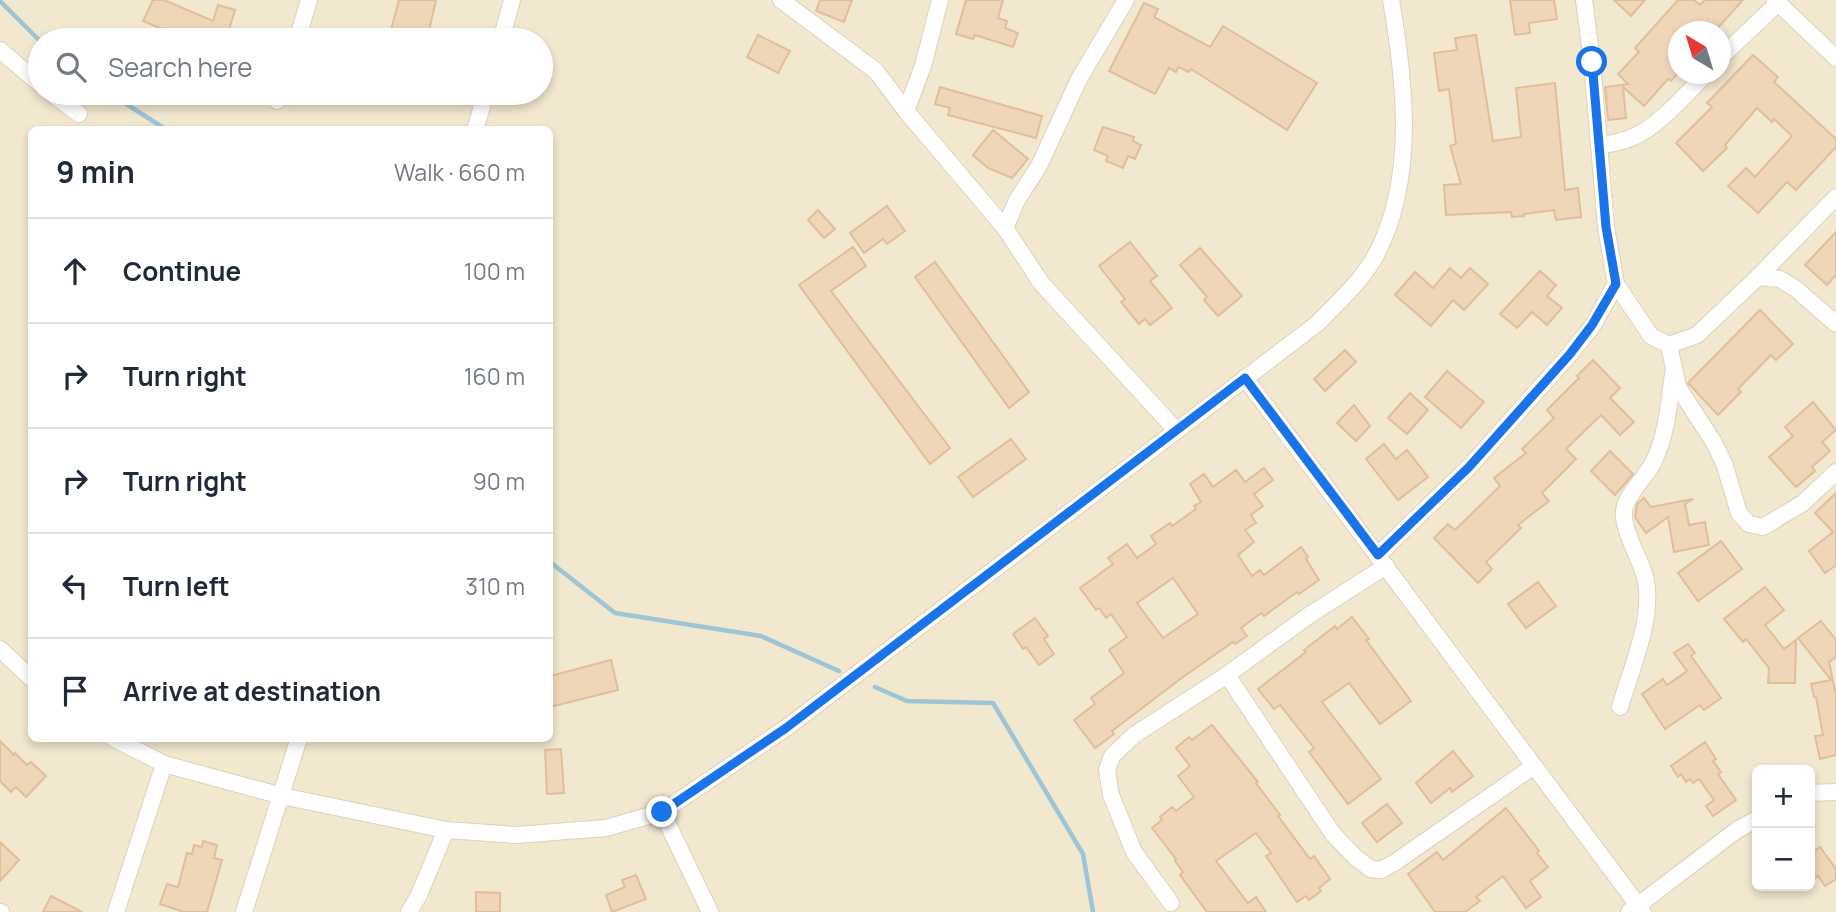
<!DOCTYPE html>
<meta charset="utf-8">
<style>
:root{--surface:#fff;--page:#f6f6f7;--text:#1f2937;--muted:#747a83;--line:#e0e1e3}
body{margin:0;font-family:Manrope,sans-serif;background:var(--page);color:var(--text)}
.controls{position:absolute;right:21px;bottom:21px;display:grid;overflow:hidden;border-radius:10px;box-shadow:0 4px 10px #0003}
.controls button{width:63px;height:63px;display:grid;place-items:center;padding:0;border:0;border-bottom:2px solid var(--line);background:var(--surface);color:var(--text);font:35px sans-serif}
.compass{position:absolute;left:1668px;top:21px;width:63px;height:63px;border-radius:50%;background:var(--surface);box-shadow:0 4px 10px #0003;rotate:322deg}
.stop{position:absolute;width:21px;height:21px;margin:-16px;border:5px solid #1a73e8;border-radius:50%;background:#fff}
.stop.end{background:#1a73e8;border-color:#fff;box-shadow:0 2px 7px #0008}
.list{margin:0;padding:0;list-style:none}
h2{display:flex;justify-content:space-between;align-items:center;height:91px;margin:0;padding:0 28px;font-size:30px}
h2 small{font-size:23px;font-weight:400;color:var(--muted)}
.list li{display:grid;grid-template-columns:46px 1fr auto;gap:21px;align-items:center;box-sizing:border-box;height:105px;padding:0 28px;border-top:2px solid var(--line)}
.list b{display:block;font-size:26px;white-space:nowrap}
.list em{font-size:23px;font-style:normal;color:var(--muted)}
.icon{flex:none;width:38px;height:38px;fill:none;stroke:currentColor;stroke-width:2;stroke-linecap:round;stroke-linejoin:round}
.map{position:relative;flex:none;width:1836px;height:912px;overflow:hidden}
.search{position:absolute;background:var(--surface);box-shadow:0 4px 10px #0003;left:28px;top:28px;width:525px;height:77px;display:flex;align-items:center;gap:18px;box-sizing:border-box;padding:0 24px;border-radius:38px;color:var(--muted);font-size:26px}
.panel{position:absolute;background:var(--surface);box-shadow:0 4px 10px #0003;left:28px;top:126px;width:525px;height:616px;border-radius:10px}
.map>svg:first-child{display:block}
.residential{fill:#f2e7cf;fill-rule:evenodd}
.lines{fill:none;stroke-linecap:round;stroke-linejoin:round}
.stream{stroke:#9dc5d5;stroke-width:4.5}
.building{fill:#efd6b9;stroke:#e1be9a;stroke-width:2;fill-rule:evenodd}
.minor-casing{stroke:#dfd1bd;stroke-width:18}
.minor{stroke:#fff;stroke-width:16}
.route{stroke:#1a73e8;stroke-width:9}
</style>
<div class="map">
<svg width="1836" height="912" viewBox="0 0 1836 912">
<rect width="100%" height="100%" fill="#fbf4e0"/>
<path class="residential" d="M0 0H1836V912H0ZM1678 32H1720V74H1678ZM40 40H541V93H40ZM32 130H550V738H32ZM1757 770H1810V886H1757Z"/>
<g class="lines">
<g class="stream">
<path d="M0 1 40 41"/>
<path d="M109 93 167 130"/>
<path d="M550 562 615 613 761 636 839 671"/>
<path d="M875 687 907 701 993 703 1083 854 1093 912"/>
</g>
</g>
<g class="building">
<path d="M153 0H164L213 21 218 5 235 10 226 40H188L143 21Z"/>
<path d="M399 0H436L427 39 391 30Z"/>
<path d="M820 0H852L844 22 816 11Z"/>
<path d="M966 0H1003L998 18 1007 21 1005 28 1018 33 1013 47 975 35 973 39 956 34Z"/>
<path d="M1510 0H1554L1557 19 1529 23 1530 33 1515 35Z"/>
<path d="M1614 0H1645L1631 16Z"/>
<path d="M1678 0H1694L1700 5 1705 0H1743L1714 32H1678V73L1671 81 1668 79 1644 106 1623 87 1626 118 1608 120 1605 87 1628 84 1618 74 1639 52 1635 48Z"/>
<path d="M1144 3 1158 9 1154 17 1210 47 1223 26 1317 83 1287 130 1191 69 1189 72 1178 67 1176 72 1169 68 1155 94 1109 71Z"/>
<path d="M758 35 790 51 778 73 747 57Z"/>
<path d="M1476 35 1493 141 1521 137 1516 88 1555 83 1565 190 1578 188 1581 217 1556 220 1554 210 1524 214V216L1512 217 1511 212 1446 215 1444 185 1461 184 1450 146 1456 144 1449 89 1439 91 1434 53 1457 50 1455 38Z"/>
<path d="M1753 55 1778 77 1774 82 1836 139V147L1796 190 1787 182 1758 213 1728 186 1746 168 1755 177 1792 136 1774 119 1772 122 1757 108 1725 145 1727 148 1703 171 1676 143 1712 107 1707 103Z"/>
<path d="M940 87 1042 116 1036 138 948 115 950 108 935 104Z"/>
<path d="M1103 127 1134 137 1133 141 1141 145 1135 159 1128 156 1123 168 1106 161 1108 156 1094 150Z"/>
<path d="M993 130 1028 159 1012 178 988 168 973 155Z"/>
<path d="M887 206 905 231 887 244 883 239 864 253 850 233Z"/>
<path d="M818 210 835 229 824 238 808 220Z"/>
<path d="M1836 232V275L1827 285 1805 265Z"/>
<path d="M1130 242 1157 276 1150 281 1172 308 1150 325 1145 319 1139 324 1121 302 1125 299 1099 266Z"/>
<path d="M853 247 866 266 831 291 950 448 930 464 799 285Z"/>
<path d="M1200 248 1242 296 1218 316 1204 300 1207 297 1180 265Z"/>
<path d="M935 262 1029 392 1009 408 915 277Z"/>
<path d="M1450 268 1461 278 1470 268 1488 284 1464 310 1453 300 1431 326 1395 295 1415 272 1433 288Z"/>
<path d="M1540 271 1556 285 1547 296 1562 308 1547 325 1532 312 1517 328 1500 314Z"/>
<path d="M1760 310 1793 344 1776 360 1771 355 1738 389 1741 392 1718 415 1688 383Z"/>
<path d="M1345 350 1356 362 1325 391 1314 379Z"/>
<path d="M1593 360 1620 388 1610 398 1634 422 1620 435 1601 415 1566 449 1576 459 1542 493 1549 501 1518 525 1521 528 1486 562 1492 569 1478 583 1434 538 1448 524 1455 530 1500 486 1494 478 1526 453 1522 449 1554 418 1547 410 1579 378 1577 376Z"/>
<path d="M1447 371 1484 402 1461 428 1425 397Z"/>
<path d="M1410 393 1428 410 1407 434 1388 418Z"/>
<path d="M1813 402 1836 430 1822 442 1830 451 1812 467 1815 471 1796 487 1769 457 1793 436 1785 427Z"/>
<path d="M1354 405 1370 426 1356 441 1337 423Z"/>
<path d="M1011 439 1026 459 973 497 958 477Z"/>
<path d="M1384 444 1396 459 1407 450 1428 477 1398 500 1366 459Z"/>
<path d="M1610 451 1633 474 1615 495 1591 471Z"/>
<path d="M1264 468 1273 480 1254 494 1263 506 1251 515 1256 523 1245 530 1254 542 1238 555 1252 576 1260 570 1264 575 1301 547 1308 557 1306 559 1319 580 1299 594 1297 592 1264 616 1261 613 1241 628 1247 636 1235 644 1233 642 1183 677 1112 731 1114 734 1095 748 1074 720 1095 704 1091 698 1124 673 1109 650 1127 637 1111 614 1106 618 1099 608 1096 610 1080 588 1113 564 1108 558 1127 544 1137 558 1156 544 1151 536 1170 523 1172 526 1196 509 1194 506 1201 502 1190 484 1204 474 1213 487 1236 470 1245 482ZM1173 578 1198 614 1163 638 1137 603Z"/>
<path d="M1836 493V565L1825 573 1809 551 1833 532 1815 513Z"/>
<path d="M1644 498 1651 507 1693 499 1685 504 1689 525 1705 522 1709 545 1674 552 1668 517 1646 533 1635 517 1637 504Z"/>
<path d="M1721 541 1742 569 1698 601 1678 573Z"/>
<path d="M1538 582 1556 606 1526 628 1508 604Z"/>
<path d="M1765 587 1784 610 1765 625 1784 649 1796 640 1795 683H1768L1769 668 1746 639 1743 642 1724 619Z"/>
<path d="M1352 617 1369 639 1366 640 1411 701 1380 724 1349 683 1322 702 1381 779 1348 804 1309 752 1314 748 1280 705 1274 709 1258 689 1306 652 1304 650 1335 626 1337 629Z"/>
<path d="M1035 618 1048 636 1044 639 1054 654 1039 665 1026 647 1023 649 1013 634Z"/>
<path d="M1821 621 1836 640V657L1829 662 1836 695V755L1820 759 1815 736 1823 735 1816 697H1814L1811 684 1831 680 1798 638Z"/>
<path d="M1688 644 1695 653 1691 656 1721 698 1704 710 1700 705 1665 729 1642 694 1663 679 1667 685 1687 671 1674 653Z"/>
<path d="M611 660 618 690 550 707V676Z"/>
<path d="M1212 725 1258 782 1256 783 1280 815 1278 816 1310 859 1314 856 1330 879 1319 888 1321 891 1309 900 1306 896 1297 902 1266 856 1271 853 1256 833 1216 861 1248 903 1256 897 1266 912H1207L1180 875 1183 872 1175 861 1176 859 1152 828 1162 820 1160 817 1172 807 1176 811 1194 797 1178 776 1190 766 1176 748 1189 737 1192 740Z"/>
<path d="M0 741 14 755 15 753 27 765 31 762 46 776 26 797 16 787 11 792 0 781Z"/>
<path d="M1705 742 1716 759 1713 761 1721 772 1718 774 1736 800 1713 816 1706 806 1714 800 1699 779 1693 783 1690 779 1686 782 1681 774 1678 777 1671 766Z"/>
<path d="M561 749 564 793 547 794 545 750Z"/>
<path d="M1453 751 1473 776 1452 792 1450 788 1431 803 1416 783Z"/>
<path d="M1387 804 1402 823 1377 842 1362 823Z"/>
<path d="M1506 808 1539 851 1537 853 1548 867 1530 881 1541 897 1526 908 1503 876 1476 897 1480 901 1465 912H1435L1408 874 1437 852 1443 860Z"/>
<path d="M203 841 217 845 214 858 222 860 207 912H184L160 904 167 884 178 887 187 853 192 854 194 845 202 847Z"/>
<path d="M0 842 19 860 0 881Z"/>
<path d="M1820 847 1836 869V879L1825 886 1818 876 1810 882V855Z"/>
<path d="M636 875 646 899 612 912 606 895 625 887 622 880Z"/>
<path d="M476 892 500 893V912H476Z"/>
<path d="M51 896 82 912H43Z"/>
</g>
<g class="lines">
<g class="minor-casing">
<g id="minor">
<path d="M781 0 876 71 906 111"/>
<path d="M940 0 923 66 906 111 1005 228 1042 284 1176 430"/>
<path d="M1584 0 1592 62 1606 227 1616 284 1651 336 1669 345 1697 335 1758 277 1836 197"/>
<path d="M1775 0 1836 58"/>
<path d="M297 40 309 0"/>
<path d="M501 40 512 0"/>
<path d="M0 50 40 84"/>
<path d="M1720 58 1778 3"/>
<path d="M51 93 79 114"/>
<path d="M277 101 279 93"/>
<path d="M475 130 486 93"/>
<path d="M1599 146C1613 143 1629 141 1641 133 1665 119 1686 94 1706 74"/>
<path d="M1005 228 1017 200 1039 166 1079 79 1126 0"/>
<path d="M1758 277 1780 279 1796 289 1836 324"/>
<path d="M1669 345 1678 387 1713 441 1724 463 1739 513 1749 524 1763 527 1803 503 1836 472"/>
<path d="M1245 378 1643 912"/>
<path d="M1378 555 1469 467 1570 354 1593 325 1616 284"/>
<path d="M0 649 32 679"/>
<path d="M1227 675 1333 834 1356 858 1371 869 1381 870 1394 863 1534 766"/>
<path d="M1620 707C1631 669 1655 616 1645 577 1640 558 1622 530 1624 511 1625 496 1647 476 1654 461 1667 433 1669 404 1673 373"/>
<path d="M113 738 164 764 282 796 446 830 516 835 606 828 662 812 786 728 1318 323C1338 302 1363 280 1377 253 1416 177 1405 81 1391 0"/>
<path d="M1810 793 1836 792"/>
<path d="M662 812 710 912"/>
<path d="M1171 903 1134 852 1111 795 1107 770 1112 756 1134 735 1227 675 1308 616 1386 566"/>
<path d="M0 912H1"/>
<path d="M116 912 164 764"/>
<path d="M244 912 299 738"/>
<path d="M409 912 419 895 446 830"/>
<path d="M1629 912 1737 830 1757 819"/>
</g>
</g>
<use href="#minor" class="minor"/>
</g>
<g class="lines">
<path class="route" d="M662 812 786 728 1245 378 1378 555 1469 467 1570 354 1592 325 1616 284 1606 227 1592 62"/>
</g>
</svg>
<div class="controls">
<button>+</button>
<button>−</button>
</div>
<svg class="compass" viewBox="-18 -18 36 36"><path d="M0-13l5 13h-10z" fill="#e53935"/><path d="M0 13l5-13h-10z" fill="#747a83"/></svg>
<div class="stop" style="left:1592px;top:62px"></div>
<div class="stop end" style="left:662px;top:812px"></div>
<div class="search"><svg class="icon" aria-label="search" viewBox="0 0 24 24"><circle cx="10" cy="10" r="6"/><path d="M15 15l6 6"/></svg>Search here</div>
<section class="panel">
<h2>9 min<small>Walk · 660 m</small></h2>
<ul class="list">
<li><svg class="icon" aria-label="ahead" viewBox="0 0 24 24"><path d="M12 20V5M6 11l6-6 6 6"/></svg><div><b>Continue</b></div><em>100 m</em></li>
<li><svg class="icon" aria-label="right" viewBox="0 0 24 24"><path d="M7 20v-9h11M14 6l5 5-5 5"/></svg><div><b>Turn right</b></div><em>160 m</em></li>
<li><svg class="icon" aria-label="right" viewBox="0 0 24 24"><path d="M7 20v-9h11M14 6l5 5-5 5"/></svg><div><b>Turn right</b></div><em>90 m</em></li>
<li><svg class="icon" aria-label="left" viewBox="0 0 24 24"><path d="M17 20v-9H6M10 6l-5 5 5 5"/></svg><div><b>Turn left</b></div><em>310 m</em></li>
<li><svg class="icon" aria-label="arrive" viewBox="0 0 24 24"><path d="M6 21V4h12l-3 4 3 4H6"/></svg><div><b>Arrive at destination</b></div></li>
</ul>
</section>
</div>
